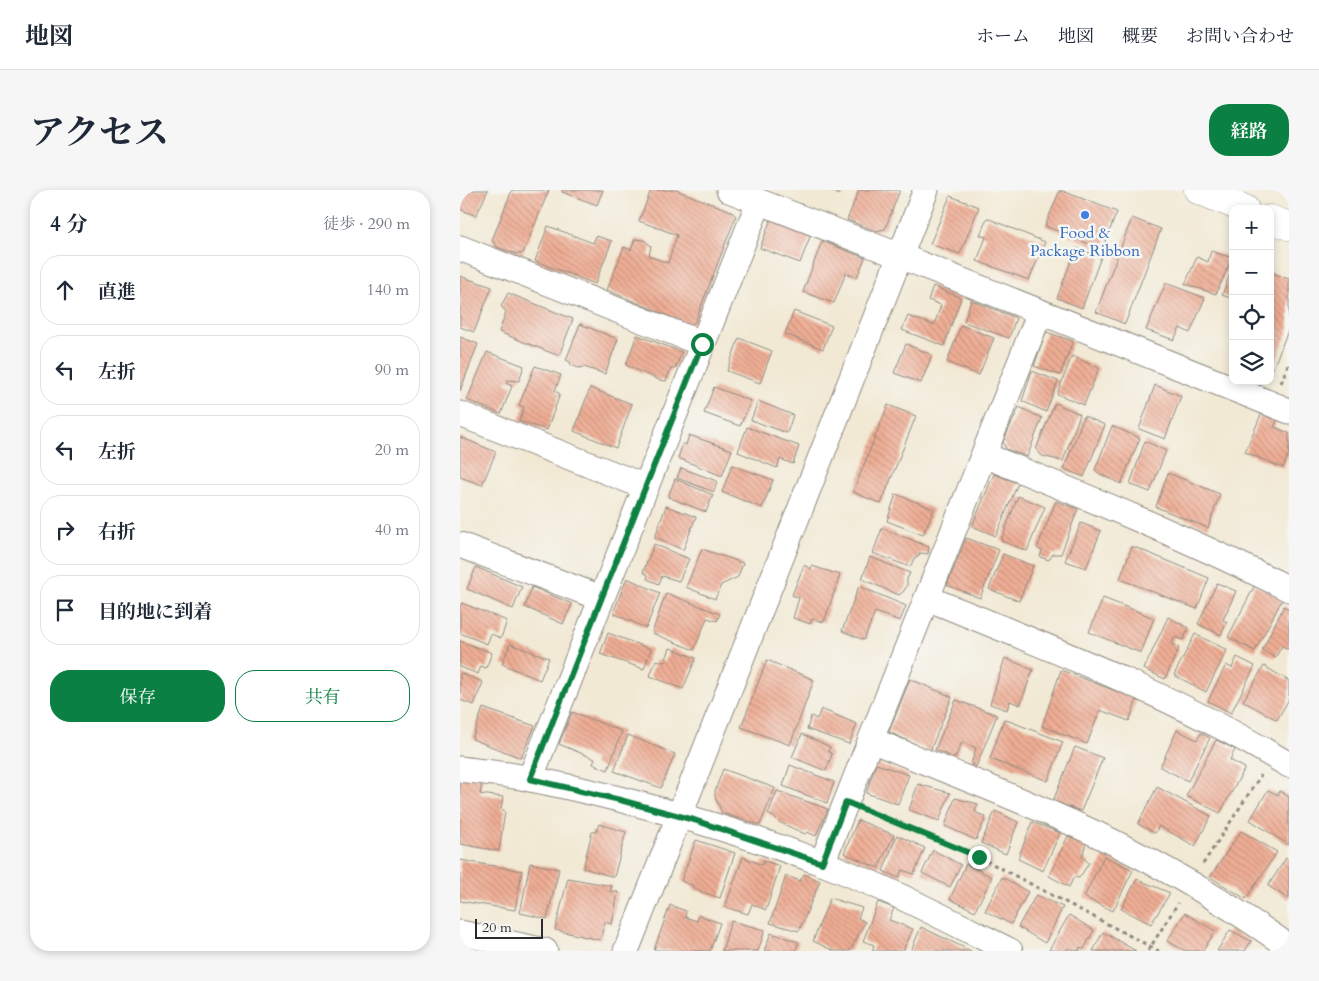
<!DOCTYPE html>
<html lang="ja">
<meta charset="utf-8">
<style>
:root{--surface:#fff;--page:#f6f6f7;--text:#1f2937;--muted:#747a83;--line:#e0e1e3;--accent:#0b8043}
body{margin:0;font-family:Cardo,"Noto Serif JP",serif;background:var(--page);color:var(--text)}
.controls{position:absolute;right:15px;top:15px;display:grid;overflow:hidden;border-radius:10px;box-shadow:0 2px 8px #0003}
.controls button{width:45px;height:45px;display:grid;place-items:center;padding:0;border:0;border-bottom:1px solid var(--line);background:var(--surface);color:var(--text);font:25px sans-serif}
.scale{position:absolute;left:15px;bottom:12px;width:68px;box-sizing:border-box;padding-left:5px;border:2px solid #2b2b2b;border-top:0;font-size:14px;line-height:18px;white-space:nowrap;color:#2b2b2b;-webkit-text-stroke:4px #f6f6f2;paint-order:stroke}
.stop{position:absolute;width:15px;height:15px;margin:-11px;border:4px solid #0b8043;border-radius:50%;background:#fff}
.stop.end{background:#0b8043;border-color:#fff;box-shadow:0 1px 5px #0008}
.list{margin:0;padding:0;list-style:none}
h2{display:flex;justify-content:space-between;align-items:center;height:65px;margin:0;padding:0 20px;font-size:21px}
h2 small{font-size:16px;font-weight:400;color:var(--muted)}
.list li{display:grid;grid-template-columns:32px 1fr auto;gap:15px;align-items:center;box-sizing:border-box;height:70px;margin:0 10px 10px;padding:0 10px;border:1px solid var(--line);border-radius:20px}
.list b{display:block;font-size:19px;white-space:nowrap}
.list em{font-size:16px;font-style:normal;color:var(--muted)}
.actions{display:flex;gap:10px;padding:15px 20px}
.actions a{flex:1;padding:11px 0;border:1px solid var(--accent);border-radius:20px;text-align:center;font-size:18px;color:var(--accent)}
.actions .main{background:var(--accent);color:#fff}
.icon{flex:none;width:28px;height:28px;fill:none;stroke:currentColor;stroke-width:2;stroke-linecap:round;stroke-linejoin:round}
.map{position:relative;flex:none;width:829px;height:761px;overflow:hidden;border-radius:20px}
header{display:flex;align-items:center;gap:30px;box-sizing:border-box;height:70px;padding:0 25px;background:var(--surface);border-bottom:1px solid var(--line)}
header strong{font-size:24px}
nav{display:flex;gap:28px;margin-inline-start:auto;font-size:18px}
.intro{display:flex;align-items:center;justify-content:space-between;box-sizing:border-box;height:120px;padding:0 30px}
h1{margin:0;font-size:35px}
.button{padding:12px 22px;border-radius:20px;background:var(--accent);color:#fff;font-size:18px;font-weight:700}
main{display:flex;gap:30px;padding:0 30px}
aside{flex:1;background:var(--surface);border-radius:20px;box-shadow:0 2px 8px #0003}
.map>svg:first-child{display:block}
.building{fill:url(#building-back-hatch)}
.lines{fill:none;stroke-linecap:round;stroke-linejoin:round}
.minor-casing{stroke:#8e8a80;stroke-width:27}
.tertiary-casing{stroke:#8e8a80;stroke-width:29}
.path{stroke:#8e8a80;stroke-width:3;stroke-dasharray:4 4;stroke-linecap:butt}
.minor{stroke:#fff;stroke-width:25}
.tertiary{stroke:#fff;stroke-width:28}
.route{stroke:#0b8043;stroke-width:6}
.shop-dot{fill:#3f7fe0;stroke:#f6f6f2;stroke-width:2}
.labels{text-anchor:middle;stroke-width:5;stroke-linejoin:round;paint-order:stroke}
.shop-label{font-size:16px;fill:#366cbe;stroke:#f6f6f2}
</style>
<header>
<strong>地図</strong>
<nav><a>ホーム</a><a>地図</a><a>概要</a><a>お問い合わせ</a></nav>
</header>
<div class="intro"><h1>アクセス</h1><a class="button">経路</a></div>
<main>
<aside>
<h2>4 分<small>徒歩 · 290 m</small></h2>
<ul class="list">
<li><svg class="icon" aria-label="ahead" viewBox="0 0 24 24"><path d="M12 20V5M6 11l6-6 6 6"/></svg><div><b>直進</b></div><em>140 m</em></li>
<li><svg class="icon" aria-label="left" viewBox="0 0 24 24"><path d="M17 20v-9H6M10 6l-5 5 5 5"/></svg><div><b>左折</b></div><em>90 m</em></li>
<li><svg class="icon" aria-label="left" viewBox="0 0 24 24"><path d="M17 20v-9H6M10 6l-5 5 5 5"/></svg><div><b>左折</b></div><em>20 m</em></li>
<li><svg class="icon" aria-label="right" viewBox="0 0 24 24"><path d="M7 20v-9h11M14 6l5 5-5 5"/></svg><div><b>右折</b></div><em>40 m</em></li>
<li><svg class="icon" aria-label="arrive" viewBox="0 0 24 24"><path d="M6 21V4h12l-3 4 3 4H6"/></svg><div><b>目的地に到着</b></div></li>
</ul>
<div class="actions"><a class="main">保存</a><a>共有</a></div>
</aside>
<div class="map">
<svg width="829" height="761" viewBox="0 0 829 761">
<defs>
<pattern id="building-back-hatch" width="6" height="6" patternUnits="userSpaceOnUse" patternTransform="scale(1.25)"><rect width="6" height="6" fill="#f0ae95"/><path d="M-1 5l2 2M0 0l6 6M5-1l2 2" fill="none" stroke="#c38e7a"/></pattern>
</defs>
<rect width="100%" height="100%" fill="#f6f6f2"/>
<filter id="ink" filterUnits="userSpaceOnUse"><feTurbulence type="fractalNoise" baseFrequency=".02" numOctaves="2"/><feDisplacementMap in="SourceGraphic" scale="10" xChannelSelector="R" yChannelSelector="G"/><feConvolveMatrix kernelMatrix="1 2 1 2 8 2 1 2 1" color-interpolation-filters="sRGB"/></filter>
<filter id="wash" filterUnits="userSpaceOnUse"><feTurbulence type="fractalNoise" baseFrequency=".0096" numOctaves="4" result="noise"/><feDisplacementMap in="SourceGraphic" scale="20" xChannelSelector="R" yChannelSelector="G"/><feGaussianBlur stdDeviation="1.12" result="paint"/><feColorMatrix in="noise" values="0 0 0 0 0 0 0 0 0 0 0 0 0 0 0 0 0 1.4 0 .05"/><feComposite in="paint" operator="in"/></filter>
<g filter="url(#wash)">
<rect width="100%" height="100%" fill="#f2e9d4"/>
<g id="blocks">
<g class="building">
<path d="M0 0H28L16 26 0 19Z"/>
<path d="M52 0H89L63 63 57 64 37 57 32 50Z"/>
<path d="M102 0H143L137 15 102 2Z"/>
<path d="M191 0H216L271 21 276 26 235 132 230 135 147 100 164 57 171 60 175 49 184 50 191 56 189 66 208 73 217 45 179 31Z"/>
<path d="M369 0H382L380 5Z"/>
<path d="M399 0H440L425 39 416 41 387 30Z"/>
<path d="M600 0 657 22 642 59 585 36Z"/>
<path d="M490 6 519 17 500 64 470 54Z"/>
<path d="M527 28 585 52 569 90 517 71 526 47 520 45Z"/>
<path d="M672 28 701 39 665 134 636 122Z"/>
<path d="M311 29 351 44 340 73 300 58Z"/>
<path d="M88 36 133 53 136 46 152 51 135 94 75 71Z"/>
<path d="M362 51 405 68 397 87 386 83 374 113 343 102Z"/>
<path d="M616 58 641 67 622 118 597 108Z"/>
<path d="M751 61 772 68 756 104 725 94 737 67 748 72Z"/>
<path d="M773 76V109L762 105Z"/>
<path d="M810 82 829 89V138L810 186Z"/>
<path d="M0 86 32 97 14 142 0 137Z"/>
<path d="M706 93 745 108 730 143 720 138 714 150 686 140Z"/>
<path d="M473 96 501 108 484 156 442 140 448 126 474 135 481 115 468 110Z"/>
<path d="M48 103 113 129 99 166 39 142 46 122 41 116Z"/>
<path d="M511 110 556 128 549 148 504 132Z"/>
<path d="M334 121 372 136 363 159 325 144Z"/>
<path d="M120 134 158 149 145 184 124 177 118 178 111 175 110 172 106 170Z"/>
<path d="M501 135 534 148 519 185 487 172Z"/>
<path d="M586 142 613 151 600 185 574 176Z"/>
<path d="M177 145 222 162 215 179H211L206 191 199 190 166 175Z"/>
<path d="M0 147 18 154 0 201Z"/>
<path d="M279 148 312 161 300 193 267 181Z"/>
<path d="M446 154 472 165 461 193 434 183Z"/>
<path d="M27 162 64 176 59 191 47 190 46 193 52 196 41 224 7 210Z"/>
<path d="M612 166 639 178 624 215 597 204Z"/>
<path d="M75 176 101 185 95 201 100 204 87 240 59 231 64 217 59 215Z"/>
<path d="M572 181 598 191 586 222 562 211Z"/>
<path d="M695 195 721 206 705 249 679 239Z"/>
<path d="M254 197 291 211 280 236 244 223Z"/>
<path d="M130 198 172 214 156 258 114 241Z"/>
<path d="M298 211 333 225 327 243 291 230Z"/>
<path d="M595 213 620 224 603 271 582 266 576 259Z"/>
<path d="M428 215 456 226 421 314 393 302Z"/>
<path d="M559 217 582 228 567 267 546 259 543 252Z"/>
<path d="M803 220 819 227 814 237 829 243V263L823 278 785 262Z"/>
<path d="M624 226 645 235 624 287 604 279Z"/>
<path d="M652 236 680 248 661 294 640 284 635 280Z"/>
<path d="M287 237 339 256 333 274 320 269 317 278 278 262Z"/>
<path d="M229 245 272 260 262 286 218 268 223 253 226 255Z"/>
<path d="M0 247 36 262 22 295 0 287Z"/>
<path d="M685 251 706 261 690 302 670 294Z"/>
<path d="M272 275 313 290 302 318 262 302Z"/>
<path d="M221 278 257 291 254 302 217 288Z"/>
<path d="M708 283 760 304 748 338 696 317Z"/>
<path d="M534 284 558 293 536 346 512 336Z"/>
<path d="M215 289 253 305 246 322 208 307Z"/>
<path d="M436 304 474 319 463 345 427 331Z"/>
<path d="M558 306 585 317 567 361 541 351Z"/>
<path d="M596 311 618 319 601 364H593L589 370 580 367 582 361 577 358Z"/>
<path d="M206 316 236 327 223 360 195 347Z"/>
<path d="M621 333 641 341 626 378 605 371Z"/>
<path d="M422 338 469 357 468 364 460 363 458 367H455L450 377 413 363Z"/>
<path d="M506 348 539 360 520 408 487 395Z"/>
<path d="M194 354 229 369 219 391 202 386 199 394 187 389 188 385 183 382Z"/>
<path d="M672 356 749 388 737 419 660 389Z"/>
<path d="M242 359 283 373 278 387 261 395 255 409 226 397Z"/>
<path d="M543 364 573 376 559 411 529 399Z"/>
<path d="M410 367 450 383 447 389V396L443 402 439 405 402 389Z"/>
<path d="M344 375 351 379 352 376 380 385 364 432 352 429 350 434 333 428 339 408 332 405Z"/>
<path d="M16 377 62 397 53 419 7 399Z"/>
<path d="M167 388 200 403 186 438 153 423Z"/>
<path d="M757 393 776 401 763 430 767 432 761 445 738 434Z"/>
<path d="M795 395 823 408 795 461 768 447Z"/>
<path d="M399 396 446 416 440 431 415 422 404 450 382 441Z"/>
<path d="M72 397 112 414 103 434 65 417Z"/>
<path d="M206 403 260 424 257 431 247 428 234 460 192 443Z"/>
<path d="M643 408 694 428 681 463 629 442Z"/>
<path d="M2 413 47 431 41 448 31 444 27 454 0 443V417Z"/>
<path d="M824 416 829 419V459L822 456 815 468 802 460Z"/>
<path d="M708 427 729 438 723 450 714 447 712 454 719 458 705 489 684 479Z"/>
<path d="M148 443 191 459 184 479 140 464Z"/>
<path d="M735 444 767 460 746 502 714 485Z"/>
<path d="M0 451 32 463 26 478 21 476 18 484 0 477Z"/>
<path d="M50 454 89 468 80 490 42 474Z"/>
<path d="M210 458 236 468 223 499 190 486 196 470 205 472Z"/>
<path d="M777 467 795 476 771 523 748 511 766 475 772 478Z"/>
<path d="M545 468 573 480 560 515 550 511 547 520 530 514Z"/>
<path d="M307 470 354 490 330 555 281 537Z"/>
<path d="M804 476 829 491V509L817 530 783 511Z"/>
<path d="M601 480 677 509 669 531 640 520 627 554 582 536Z"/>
<path d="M0 483 23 492 14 515 0 510Z"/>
<path d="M450 489 492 507 470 561 429 542Z"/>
<path d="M496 510 537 525 516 577 511 574 516 558 502 552 495 568 475 560Z"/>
<path d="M23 518 75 536 61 568 12 549Z"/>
<path d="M361 519 397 534 389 554 347 539 351 526 357 529Z"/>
<path d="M112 522 162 541 148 580 133 574 135 569 99 554Z"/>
<path d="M544 529 603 552 588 591 530 569Z"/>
<path d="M717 540 737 550 741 543 750 548 728 591 700 577Z"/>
<path d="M342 544 370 557 368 561 372 564 366 581 332 567Z"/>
<path d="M168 545 215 564 201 598 154 581Z"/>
<path d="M756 550 775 559 770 570 785 578 760 623 726 606Z"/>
<path d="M615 557 643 568 621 621 593 611Z"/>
<path d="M416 574 449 585 438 614 406 603Z"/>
<path d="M330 575 374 592 367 613 323 596Z"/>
<path d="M263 579 315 598 300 635 262 623 255 607V601Z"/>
<path d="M0 585 23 587 20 604 43 607 41 619 45 621 39 661 0 654Z"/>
<path d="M458 594 490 603 479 631 449 620Z"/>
<path d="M697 597 751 626 735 656 699 636 695 643 678 634Z"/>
<path d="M808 600 818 605 820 601 829 607V655L790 630Z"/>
<path d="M317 601 368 619 356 646 347 642 345 644 319 632 314 627 308 624Z"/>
<path d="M495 608 518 614 515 622 526 627 516 650 485 636Z"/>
<path d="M535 621 558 632 546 664 521 653Z"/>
<path d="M398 630 434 645 418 678 384 663Z"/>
<path d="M572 632 600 643 583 681 558 669Z"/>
<path d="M139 634 166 642 154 687 123 678 132 642H136Z"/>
<path d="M781 641 817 662 786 709 750 687Z"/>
<path d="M437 645 465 658 454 684 442 680 439 688 423 681Z"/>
<path d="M608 646 626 653 622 667 629 673 619 688 614 687 609 697 589 686Z"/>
<path d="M236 650 275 663 260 708 233 699V696L221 691Z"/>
<path d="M473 660 501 675 490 697 462 683Z"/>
<path d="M644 666 673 680 653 721 624 707Z"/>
<path d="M283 667 302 675 304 671 320 676 306 720 292 714 288 724 265 717Z"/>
<path d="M826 668 829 670V709L808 696Z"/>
<path d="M0 670 62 681 55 720 0 711Z"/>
<path d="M70 673 99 679 87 729 60 723Z"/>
<path d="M506 674 532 687 515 721 490 709Z"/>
<path d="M344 684 360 691 339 741 310 733 326 686 340 691Z"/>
<path d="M542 687 568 702 551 734 525 721Z"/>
<path d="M108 688 152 696 150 701 158 702 152 734 145 732 140 750 95 740Z"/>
<path d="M677 689 710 703 691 734 661 719Z"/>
<path d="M576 705 603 717 585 753 558 737Z"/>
<path d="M370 708 402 718 398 728 405 732 390 761H374L353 751Z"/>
<path d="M418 712 434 718 429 730 453 739 443 761H412L414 755 403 751Z"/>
<path d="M210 715 226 721 225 727 237 731 239 725 260 733 250 761 194 760Z"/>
<path d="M725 723 755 741 743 761H726L707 751Z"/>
<path d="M609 725 634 740 624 759 620 757 619 761 608 758 606 761 589 760Z"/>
<path d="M271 731 305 740 298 761H262Z"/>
<path d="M461 737 511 761H451Z"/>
<path d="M770 740 791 751 785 761H757Z"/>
<path d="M643 742 676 761H633Z"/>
<path d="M311 743 339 752 335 761H304Z"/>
</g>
</g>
</g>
<g filter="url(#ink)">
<use href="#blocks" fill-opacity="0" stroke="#8e8a80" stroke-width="1"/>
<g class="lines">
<g class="minor-casing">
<g id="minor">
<path d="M269 0 440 66 829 221"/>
<path d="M0 58 243 154"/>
<path d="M0 224 186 297"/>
<path d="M524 265C627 307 730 349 829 399"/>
<path d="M0 355 141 408"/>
<path d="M467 408C590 458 715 506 829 575"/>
<path d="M411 550C492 583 574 614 653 652 714 682 774 718 829 757"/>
<path d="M0 579C24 582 48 584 71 589 170 609 267 637 362 673 426 697 488 730 550 761"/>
<path d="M70 589 299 12"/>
<path d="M362 673 580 122"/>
<path d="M0 743 85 761"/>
<path d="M166 761 466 0"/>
</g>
</g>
<g class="tertiary-casing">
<g id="tertiary">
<path d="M738 0 785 19"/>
<path d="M810 29 829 36"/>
</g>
</g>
<g class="path">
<path d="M821 193 829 172"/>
<path d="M408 621 519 667 699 761"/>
<path d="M743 674 801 585"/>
<path d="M688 761 718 713"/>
</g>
<use href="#minor" class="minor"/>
<use href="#tertiary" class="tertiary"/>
</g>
</g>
<g class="lines" filter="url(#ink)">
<path class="route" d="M242 154 70 589 160 610 234 630 362 673 386 612 519 667"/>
</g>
<circle class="shop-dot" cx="625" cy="25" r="5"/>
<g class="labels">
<g class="shop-label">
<text x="625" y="48">Food &amp;<tspan x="625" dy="18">Package Ribbon</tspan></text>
</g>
</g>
</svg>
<div class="controls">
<button>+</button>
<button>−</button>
<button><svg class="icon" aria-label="locate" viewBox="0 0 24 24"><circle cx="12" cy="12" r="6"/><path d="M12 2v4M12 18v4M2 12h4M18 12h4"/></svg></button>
<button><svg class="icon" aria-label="layers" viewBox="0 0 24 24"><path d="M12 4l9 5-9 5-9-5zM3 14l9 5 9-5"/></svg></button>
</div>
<div class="scale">20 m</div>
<div class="stop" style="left:242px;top:154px"></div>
<div class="stop end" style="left:519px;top:667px"></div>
</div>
</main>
